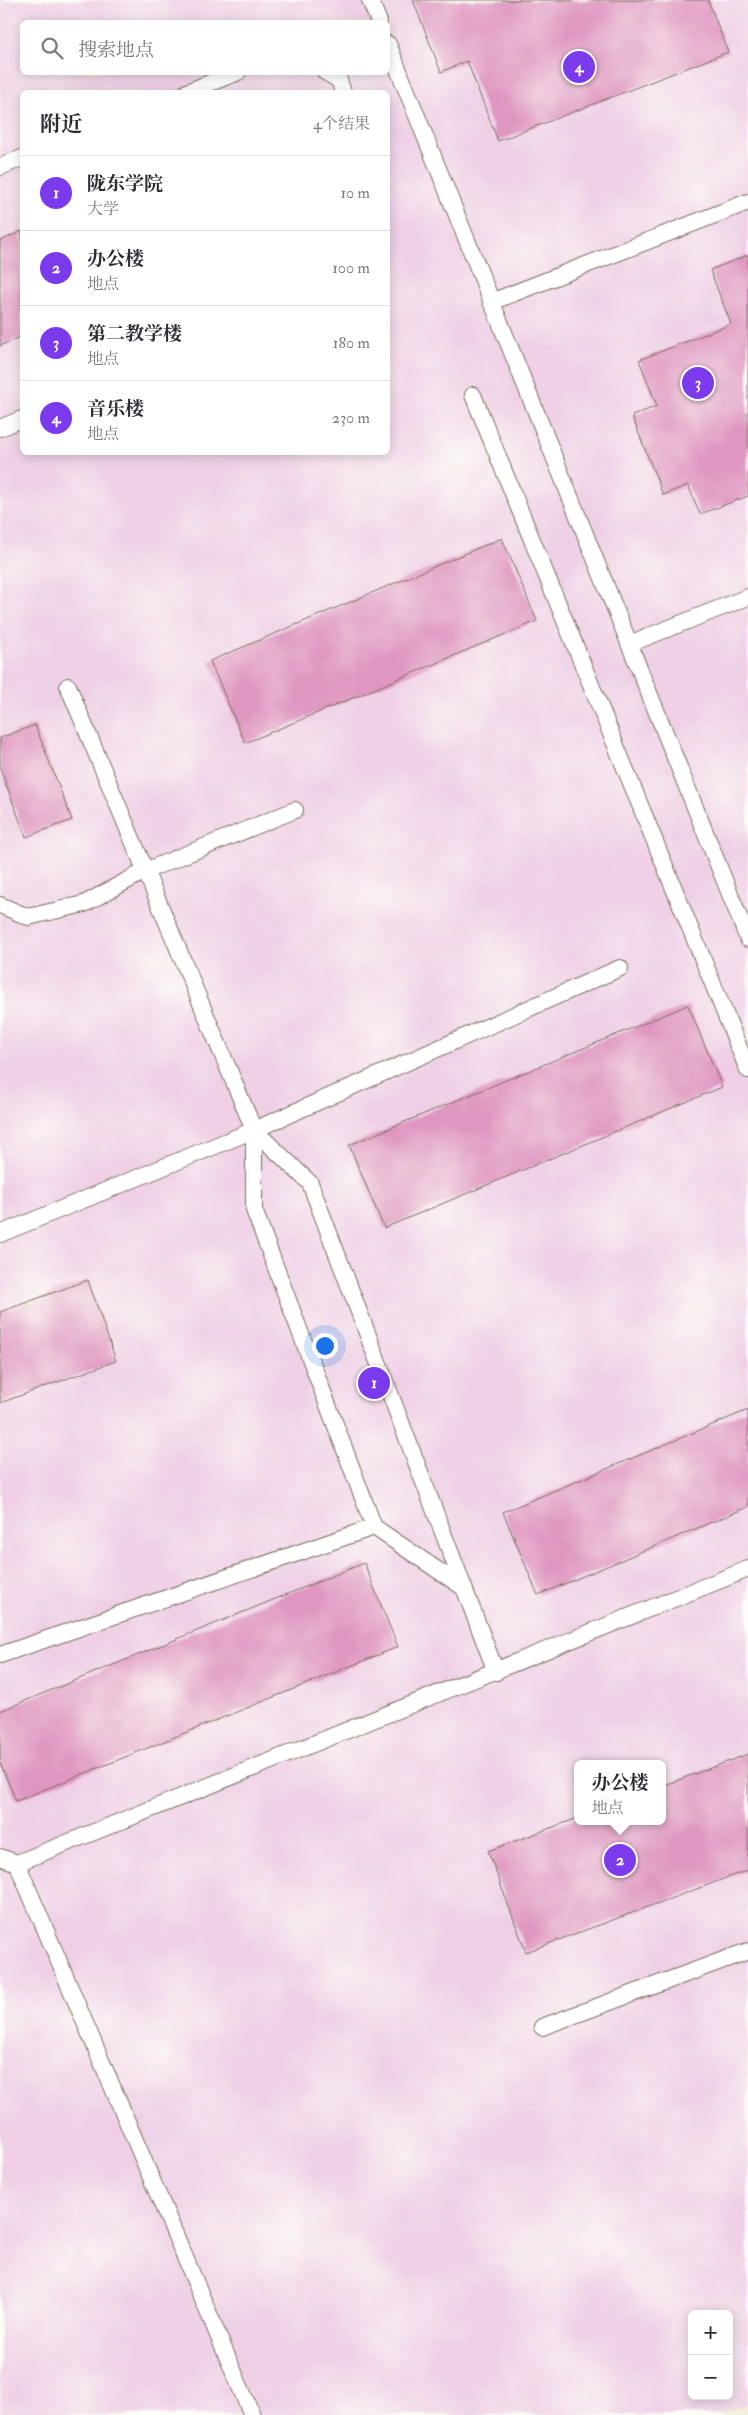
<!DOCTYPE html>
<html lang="zh">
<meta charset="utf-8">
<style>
:root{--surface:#fff;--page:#f7f7f7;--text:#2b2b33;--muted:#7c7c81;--line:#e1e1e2;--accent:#7c3aed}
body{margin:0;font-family:"IM FELL Double Pica","Noto Serif SC",serif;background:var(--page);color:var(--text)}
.controls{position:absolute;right:15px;bottom:15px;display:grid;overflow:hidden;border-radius:8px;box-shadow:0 2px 12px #0003}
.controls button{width:45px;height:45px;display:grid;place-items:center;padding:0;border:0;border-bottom:1px solid var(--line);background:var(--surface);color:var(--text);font:25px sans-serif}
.you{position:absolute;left:324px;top:1345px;width:18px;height:18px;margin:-12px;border:4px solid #fff;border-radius:50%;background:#1a73e8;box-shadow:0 0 0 8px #1a73e833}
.badge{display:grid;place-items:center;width:32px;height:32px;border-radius:50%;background:var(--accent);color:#fff;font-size:16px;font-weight:700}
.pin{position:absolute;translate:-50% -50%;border:2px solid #fff;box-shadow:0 1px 5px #0006}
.popup{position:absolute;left:574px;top:1760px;width:92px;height:65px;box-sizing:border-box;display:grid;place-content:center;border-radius:8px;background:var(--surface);filter:drop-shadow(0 1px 4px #0005);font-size:16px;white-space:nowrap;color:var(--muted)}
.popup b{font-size:19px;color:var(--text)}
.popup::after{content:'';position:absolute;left:50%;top:100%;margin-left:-10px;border:10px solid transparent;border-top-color:var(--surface)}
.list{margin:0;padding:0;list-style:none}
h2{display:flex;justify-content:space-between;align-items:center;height:65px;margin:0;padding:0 20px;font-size:21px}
h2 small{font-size:16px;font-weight:400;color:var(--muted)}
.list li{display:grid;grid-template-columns:32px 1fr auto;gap:15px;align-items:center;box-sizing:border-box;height:75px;padding:0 20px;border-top:1px solid var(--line)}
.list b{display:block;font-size:19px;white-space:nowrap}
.list p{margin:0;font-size:16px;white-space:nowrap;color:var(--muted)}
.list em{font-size:16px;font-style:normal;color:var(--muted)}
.icon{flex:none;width:28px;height:28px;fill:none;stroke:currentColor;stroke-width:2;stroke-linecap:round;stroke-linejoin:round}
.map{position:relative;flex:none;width:748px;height:2415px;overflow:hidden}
.search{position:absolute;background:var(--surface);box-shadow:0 2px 12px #0003;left:20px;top:20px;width:370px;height:55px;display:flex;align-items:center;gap:12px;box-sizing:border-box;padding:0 18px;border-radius:8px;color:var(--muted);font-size:19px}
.panel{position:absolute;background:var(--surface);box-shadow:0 2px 12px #0003;left:20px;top:90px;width:370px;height:365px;border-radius:8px}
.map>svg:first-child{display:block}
.built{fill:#efd0e6;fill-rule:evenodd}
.building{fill:#df96c0}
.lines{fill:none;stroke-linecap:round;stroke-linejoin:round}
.service-casing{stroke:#7b6c5c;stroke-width:18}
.service{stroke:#fff;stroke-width:16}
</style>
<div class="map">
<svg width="748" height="2415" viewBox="0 0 748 2415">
<rect width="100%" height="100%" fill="#fdfcf7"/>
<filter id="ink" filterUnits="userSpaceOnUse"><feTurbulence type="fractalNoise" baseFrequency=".02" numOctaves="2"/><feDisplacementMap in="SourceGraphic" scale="10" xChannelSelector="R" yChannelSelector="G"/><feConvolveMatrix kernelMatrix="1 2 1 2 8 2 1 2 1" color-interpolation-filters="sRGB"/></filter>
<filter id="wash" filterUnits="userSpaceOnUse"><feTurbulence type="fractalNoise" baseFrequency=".0096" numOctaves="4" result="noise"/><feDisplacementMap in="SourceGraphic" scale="20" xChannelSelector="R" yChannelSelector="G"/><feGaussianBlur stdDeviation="1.12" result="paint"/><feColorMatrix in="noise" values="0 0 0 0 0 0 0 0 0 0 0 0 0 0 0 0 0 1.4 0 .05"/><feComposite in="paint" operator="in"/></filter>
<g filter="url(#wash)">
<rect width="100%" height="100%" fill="#f1e8ce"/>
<path class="built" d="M0 0H748V2404L715 2415H0ZM22 22H388V72H22ZM22 92H388V452H22ZM578 1764H662V1821H578ZM692 2314H729V2396H692Z"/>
<g id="blocks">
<g class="building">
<path d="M413 0H708L728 52 498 141 467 61 441 72Z"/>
<path d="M22 231V336L0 346V241Z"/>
<path d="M748 255V496L700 514 688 485 663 495 632 416 657 406 639 360 731 324 710 270Z"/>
<path d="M502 538 537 621 245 743 210 661Z"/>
<path d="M35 725 72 820 26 837 0 768V738Z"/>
<path d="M688 1005 722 1087 384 1228 349 1145Z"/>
<path d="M88 1280 116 1361 0 1403V1312Z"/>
<path d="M748 1410V1507L538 1595 503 1512Z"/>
<path d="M364 1563 398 1647 16 1801 0 1763V1711Z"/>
<path d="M748 1754V1870L526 1952 488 1851 578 1818V1821H662V1786Z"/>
</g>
</g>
</g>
<g filter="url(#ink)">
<use href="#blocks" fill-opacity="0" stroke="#7b6c5c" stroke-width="1"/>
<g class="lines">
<g class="service-casing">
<g id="service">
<path d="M370 0 379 22"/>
<path d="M388 44 748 939"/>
<path d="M325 72 339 80 343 92"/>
<path d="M187 92 238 72"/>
<path d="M0 167 22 158"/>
<path d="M491 302 748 202"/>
<path d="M473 395 748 1070"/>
<path d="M0 428 22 419"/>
<path d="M629 644 748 597"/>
<path d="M68 686 254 1130"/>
<path d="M0 905 28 917 84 904 145 871 295 810"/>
<path d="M0 1234 254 1130 620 968"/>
<path d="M464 1588 374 1527 254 1210V1130L310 1183 496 1672"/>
<path d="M0 1655 374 1527"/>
<path d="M0 1857 17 1863"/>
<path d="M542 2027 748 1951"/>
<path d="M252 2415 17 1863 748 1569"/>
</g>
</g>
<use href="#service" class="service"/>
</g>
</g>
</svg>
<div class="controls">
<button>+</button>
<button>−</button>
</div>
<div class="you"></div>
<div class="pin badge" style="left:374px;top:1383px">1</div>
<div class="pin badge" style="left:620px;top:1860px">2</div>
<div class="popup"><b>办公楼</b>地点</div>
<div class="pin badge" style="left:698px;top:383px">3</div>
<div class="pin badge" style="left:579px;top:67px">4</div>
<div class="search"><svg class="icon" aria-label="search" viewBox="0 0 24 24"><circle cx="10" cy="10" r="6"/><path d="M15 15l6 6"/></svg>搜索地点</div>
<section class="panel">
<h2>附近<small>4个结果</small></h2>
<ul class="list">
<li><span class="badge">1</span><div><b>陇东学院</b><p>大学</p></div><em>10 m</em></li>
<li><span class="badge">2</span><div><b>办公楼</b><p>地点</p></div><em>100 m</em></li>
<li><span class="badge">3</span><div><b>第二教学楼</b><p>地点</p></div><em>180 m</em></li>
<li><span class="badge">4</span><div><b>音乐楼</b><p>地点</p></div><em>230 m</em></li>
</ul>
</section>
</div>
